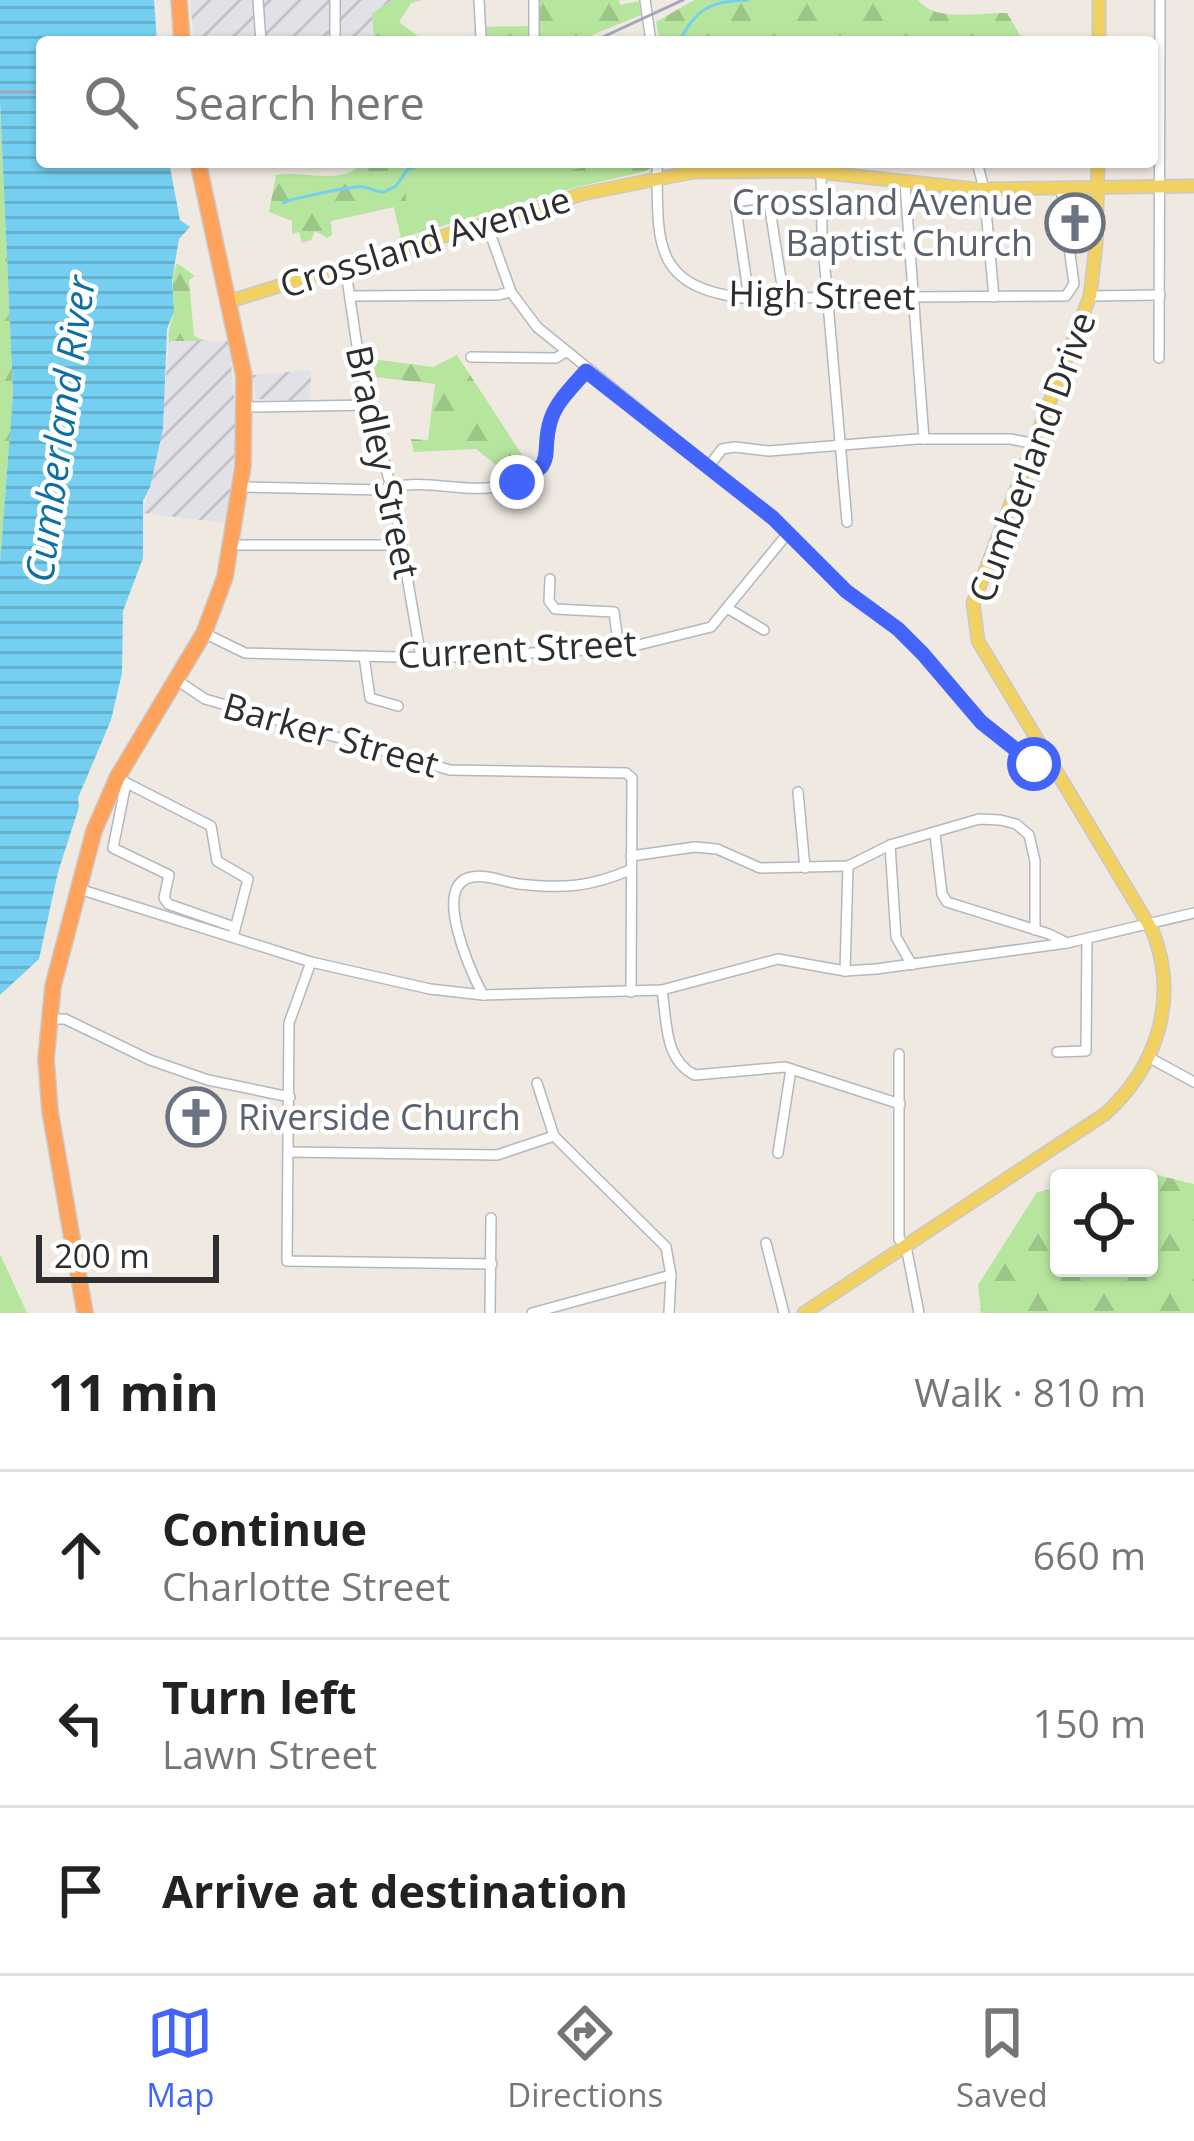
<!DOCTYPE html>
<meta charset="utf-8">
<style>
:root{--surface:#fff;--page:#f2f2f2;--text:#222;--muted:#767676;--line:#e0e0e0;--accent:#4264fb}
body{margin:0;font-family:"Open Sans",sans-serif;background:var(--page);color:var(--text)}
.controls{position:absolute;right:36px;bottom:36px;display:grid;overflow:hidden;border-radius:12px;box-shadow:0 3px 9px #0004}
.controls button{width:108px;height:108px;display:grid;place-items:center;padding:0;border:0;border-bottom:3px solid var(--line);background:var(--surface);color:var(--text);font:60px sans-serif}
.scale{position:absolute;left:36px;bottom:30px;width:183px;box-sizing:border-box;padding-left:12px;border:6px solid #2e2e2e;border-top:0;font-size:33px;line-height:42px;white-space:nowrap;color:#2e2e2e;-webkit-text-stroke:9px #fff;paint-order:stroke}
.stop{position:absolute;width:36px;height:36px;margin:-27px;border:9px solid #4264fb;border-radius:50%;background:#fff}
.stop.end{background:#4264fb;border-color:#fff;box-shadow:0 3px 12px #0008}
.list{margin:0;padding:0;list-style:none}
h2{display:flex;justify-content:space-between;align-items:center;height:156px;margin:0;padding:0 48px;font-size:51px}
h2 small{font-size:39px;font-weight:400;color:var(--muted)}
.list li{display:grid;grid-template-columns:78px 1fr auto;gap:36px;align-items:center;box-sizing:border-box;height:168px;padding:0 48px;border-top:3px solid var(--line)}
.list b{display:block;font-size:45px;white-space:nowrap}
.list p{margin:0;font-size:39px;white-space:nowrap;color:var(--muted)}
.list em{font-size:39px;font-style:normal;color:var(--muted)}
.icon{flex:none;width:66px;height:66px;fill:none;stroke:currentColor;stroke-width:2;stroke-linecap:round;stroke-linejoin:round}
.map{position:relative;flex:none;width:1194px;height:1313px;overflow:hidden}
.search{position:absolute;background:var(--surface);box-shadow:0 3px 9px #0004;left:36px;right:36px;top:36px;height:132px;display:flex;align-items:center;gap:30px;box-sizing:border-box;padding:0 42px;border-radius:12px;color:var(--muted);font-size:45px}
.sheet{height:660px;background:var(--surface)}
nav{display:flex;justify-content:space-around;align-items:center;box-sizing:border-box;height:168px;border-top:3px solid var(--line);background:var(--surface);font-size:33px;color:var(--muted)}
nav a{display:grid;justify-items:center;gap:6px}
nav .on{color:var(--accent)}
.map>svg:first-child{display:block}
.industrial{fill:url(#industrial-furrows)}
.grass{fill:#b6e59e}
.forest{fill:url(#forest-firs)}
.water{fill:url(#water-rules)}
.lines{fill:none;stroke-linecap:round;stroke-linejoin:round}
.stream{stroke:#75cff0;stroke-width:3}
.minor-casing{stroke:#b4b7c1;stroke-width:12}
.major-casing{stroke:#c9c9c9;stroke-width:15}
.highway-casing{stroke:#c9c9c9;stroke-width:18}
.minor{stroke:#fff;stroke-width:9}
.major{stroke:#f2d163;stroke-width:12}
.highway{stroke:#ffa35c;stroke-width:15}
.rail{stroke:#a3a6b8;stroke-width:3}
.route{stroke:#4264fb;stroke-width:15}
.labels{text-anchor:middle;stroke-width:9;stroke-linejoin:round;paint-order:stroke}
.worship-label{font-size:36px;fill:#5b616d;stroke:#fff;text-anchor:end}
.street-label{font-size:36px;fill:#2e2e2e;stroke:#fff}
.water-label{font-size:39px;font-style:italic;fill:#0d6fa3;stroke:#fff}
</style>
<div class="map">
<svg width="1194" height="1313" viewBox="0 0 1194 1313">
<defs>
<pattern id="industrial-furrows" width="10" height="10" patternUnits="userSpaceOnUse" patternTransform="scale(3)"><rect width="10" height="10" fill="#e3e1e8"/><path d="M-1 1l2-2M0 10L10 0M9 11l2-2" fill="none" stroke="#c3c1c7"/></pattern>
<pattern id="forest-firs" width="22" height="20" patternUnits="userSpaceOnUse" patternTransform="scale(3)"><rect width="22" height="20" fill="#b6e59e"/><path d="M5 1l3.5 6h-7zM16 11l3.5 6h-7z" fill="#9dc588"/></pattern>
<pattern id="water-rules" width="6" height="5" patternUnits="userSpaceOnUse" patternTransform="scale(3)"><rect width="6" height="5" fill="#75cff0"/><path d="M0 2.5h6" fill="none" stroke="#66b2ce"/></pattern>
</defs>
<rect width="100%" height="100%" fill="#efe9e1"/>
<g class="industrial">
<path d="M190 0H393L372 13 374 42H194Z"/>
<path d="M169 341H229L237 430 226 523 143 513 160 442Z"/>
<path d="M311 370 310 401 256 399 253 375Z"/>
</g>
<g class="grass">
<path d="M383 162H650L647 171 573 188 401 238Z"/>
<path d="M0 1254 27 1313H0Z"/>
</g>
<g class="forest">
<path d="M393 0H423L411 3 399 22 426 42H374L372 13Z"/>
<path d="M530 0H619L620 5 639 1 641 15 575 42H475L474 27 530 26Z"/>
<path d="M694 0H918C936 23 980 12 1007 13L1024 42H660L656 22Z"/>
<path d="M0 100 13 395 0 563Z"/>
<path d="M364 162H414L415 172 405 188 408 225 404 230 399 226 394 207 331 221 332 235 327 238 315 231 311 240 302 243 299 232 292 234V221L269 212 276 175C306 170 341 187 364 162Z"/>
<path d="M607 162H650V169L590 184 561 180 573 170Z"/>
<path d="M177 263 195 276 189 280 194 336 206 341H169C167 329 172 324 173 312 176 293 168 284 177 263Z"/>
<path d="M457 355 528 464 505 472 476 449 414 452 411 439 428 440 435 384 367 376 364 358 433 367Z"/>
<path d="M1149 1173 1194 1184V1313H981L978 1285 1037 1192 1059 1188V1268H1149V1178H1120Z"/>
</g>
<path class="water" d="M0 0H154L157 42H42V162H169L180 220 190 227 179 239 172 280 174 311 167 329 163 429 150 487 143 501V558L123 611 122 673 111 720 78 798 79 807 58 872 39 959 0 995V563L13 394 0 100Z"/>
<g class="lines">
<g class="stream">
<path d="M679 42C696 9 709 1 748 0"/>
<path d="M283 203C293 198 356 185 364 187 371 189 377 192 384 192L396 186 408 169 437 162"/>
</g>
<g class="minor-casing">
<g id="minor">
<path d="M258 0 261 42"/>
<path d="M335 0V42"/>
<path d="M479 0 481 37"/>
<path d="M534 0V35"/>
<path d="M645 0 651 42"/>
<path d="M657 162C658 242 651 286 743 298L1066 296 1074 284 1061 188"/>
<path d="M977 162 984 189 994 297"/>
<path d="M821 172 822 234 847 522"/>
<path d="M905 184 924 439"/>
<path d="M486 222 511 292 537 327 773 518 846 591 898 629 923 654 981 722 1048 777 1059 775"/>
<path d="M345 265 361 373 393 495 421 658"/>
<path d="M350 296 498 295 511 292"/>
<path d="M1090 296 1160 295"/>
<path d="M749 298 735 202 768 197 784 298"/>
<path d="M471 357 556 358 564 353"/>
<path d="M1159 358 1160 0"/>
<path d="M247 407 371 405"/>
<path d="M709 466 722 449 735 447 769 451 917 439H1010L1031 443"/>
<path d="M241 487 382 490C438 471 482 510 543 468L553 412 586 371"/>
<path d="M232 545H401"/>
<path d="M550 579 549 601 555 609 614 612 619 649"/>
<path d="M727 608 764 630"/>
<path d="M204 633 245 653 435 658 626 648 711 627 788 533"/>
<path d="M364 656 370 698 398 706"/>
<path d="M178 681 205 699 450 770 626 773 632 778 631 992"/>
<path d="M117 778 211 826 217 861 248 879 233 937"/>
<path d="M126 783 113 848 169 875 164 898 168 904 234 927"/>
<path d="M798 792 805 868"/>
<path d="M935 834 942 894 947 902 1049 934 1067 943"/>
<path d="M890 845 896 937 912 965"/>
<path d="M631 856 695 847 717 849 760 868 848 866 890 845 979 819 1000 820 1016 824 1029 835 1035 861V930"/>
<path d="M79 889 311 962 430 989 483 995 662 990 778 959 845 971 876 969 1067 943 1194 913"/>
<path d="M311 962 289 1023 287 1261 492 1264"/>
<path d="M845 971 848 866"/>
<path d="M662 990C667 1022 664 1060 695 1075L785 1067 900 1104"/>
<path d="M483 995C472 974 430 884 472 877 487 874 504 882 519 884 563 889 590 887 630 870"/>
<path d="M49 1019H65L150 1060 208 1080 290 1097"/>
<path d="M1057 1052 1086 1051 1087 939"/>
<path d="M899 1054V1239L906 1246 919 1313"/>
<path d="M1150 1058 1194 1082"/>
<path d="M537 1083 554 1136 666 1247 671 1275 669 1313"/>
<path d="M289 1152 497 1155 554 1136"/>
<path d="M778 1153 791 1069"/>
<path d="M766 1243 784 1313"/>
<path d="M490 1313 491 1218"/>
<path d="M532 1313 671 1275"/>
</g>
</g>
<g class="major-casing">
<g id="major">
<path d="M1099 42V0"/>
<path d="M230 301 582 194 693 172 808 171 975 189 1194 186"/>
<path d="M804 1313 1105 1114C1157 1067 1179 999 1153 932L978 641 973 603 1090 296 1096 245 1098 162"/>
</g>
</g>
<g class="highway-casing">
<g id="highway">
<path d="M179 0 182 42"/>
<path d="M85 1313 50 1111 46 1059 53 986 94 831 117 778 204 633 225 577 243 466 244 376 198 162"/>
</g>
</g>
<use href="#minor" class="minor"/>
<use href="#major" class="major"/>
<use href="#highway" class="highway"/>
<g class="rail">
<path d="M592 42 683 0"/>
<path d="M0 92H42"/>
</g>
</g>
<g class="lines">
<path class="route" d="M517 482C560 463 539 454 551 419 557 401 574 385 586 371L773 518 846 591 898 629 923 654 981 722 1034 764"/>
</g>
<defs>
<g id="church-ring" transform="scale(3)"><circle r="9.5" fill="#fff" stroke="#6b7280" stroke-width="1.5"/><path d="M-1.2-6h2.4v3.5h3.3v2.4h-3.3V6h-2.4V-.1h-3.3v-2.4h3.3Z" fill="#6b7280"/></g>
</defs>
<g fill-rule="evenodd">
<use href="#church-ring" x="1075" y="223"/>
<use href="#church-ring" x="196" y="1117"/>
</g>
<g class="labels">
<g class="worship-label">
<text x="1033" y="215">Crossland Avenue<tspan x="1033" dy="41">Baptist Church</tspan></text>
<text x="238" y="1130" text-anchor="start">Riverside Church</text>
</g>
<g class="street-label">
<text transform="translate(425 242) rotate(-17)" y="13">Crossland Avenue</text>
<text transform="translate(822 295) rotate(1)" y="13">High Street</text>
<text transform="translate(1032 457) rotate(-70)" y="13">Cumberland Drive</text>
<text transform="translate(383 462) rotate(78)" y="13">Bradley Street</text>
<text transform="translate(517 649) rotate(-3)" y="13">Current Street</text>
<text transform="translate(331 735) rotate(16)" y="13">Barker Street</text>
</g>
<g class="water-label">
<text transform="translate(60 429) rotate(-82)" y="14">Cumberland River</text>
</g>
</g>
</svg>
<div class="controls">
<button><svg class="icon" aria-label="locate" viewBox="0 0 24 24"><circle cx="12" cy="12" r="6"/><path d="M12 2v4M12 18v4M2 12h4M18 12h4"/></svg></button>
</div>
<div class="scale">200 m</div>
<div class="stop" style="left:1034px;top:764px"></div>
<div class="stop end" style="left:517px;top:482px"></div>
<div class="search"><svg class="icon" aria-label="search" viewBox="0 0 24 24"><circle cx="10" cy="10" r="6"/><path d="M15 15l6 6"/></svg>Search here</div>
</div>
<section class="sheet">
<h2>11 min<small>Walk · 810 m</small></h2>
<ul class="list">
<li><svg class="icon" aria-label="ahead" viewBox="0 0 24 24"><path d="M12 20V5M6 11l6-6 6 6"/></svg><div><b>Continue</b><p>Charlotte Street</p></div><em>660 m</em></li>
<li><svg class="icon" aria-label="left" viewBox="0 0 24 24"><path d="M17 20v-9H6M10 6l-5 5 5 5"/></svg><div><b>Turn left</b><p>Lawn Street</p></div><em>150 m</em></li>
<li><svg class="icon" aria-label="arrive" viewBox="0 0 24 24"><path d="M6 21V4h12l-3 4 3 4H6"/></svg><div><b>Arrive at destination</b></div></li>
</ul>
</section>
<nav>
<a class="on"><svg class="icon" aria-label="map" viewBox="0 0 24 24"><path d="M3 6l6-2 6 2 6-2v14l-6 2-6-2-6 2zM9 4v14M15 6v14"/></svg>Map</a>
<a><svg class="icon" aria-label="directions" viewBox="0 0 24 24"><path d="M12 3l9 9-9 9-9-9zM9 14v-3h6M13 9l2 2-2 2"/></svg>Directions</a>
<a><svg class="icon" aria-label="saved" viewBox="0 0 24 24"><path d="M7 4h10v16l-5-4-5 4z"/></svg>Saved</a>
</nav>
